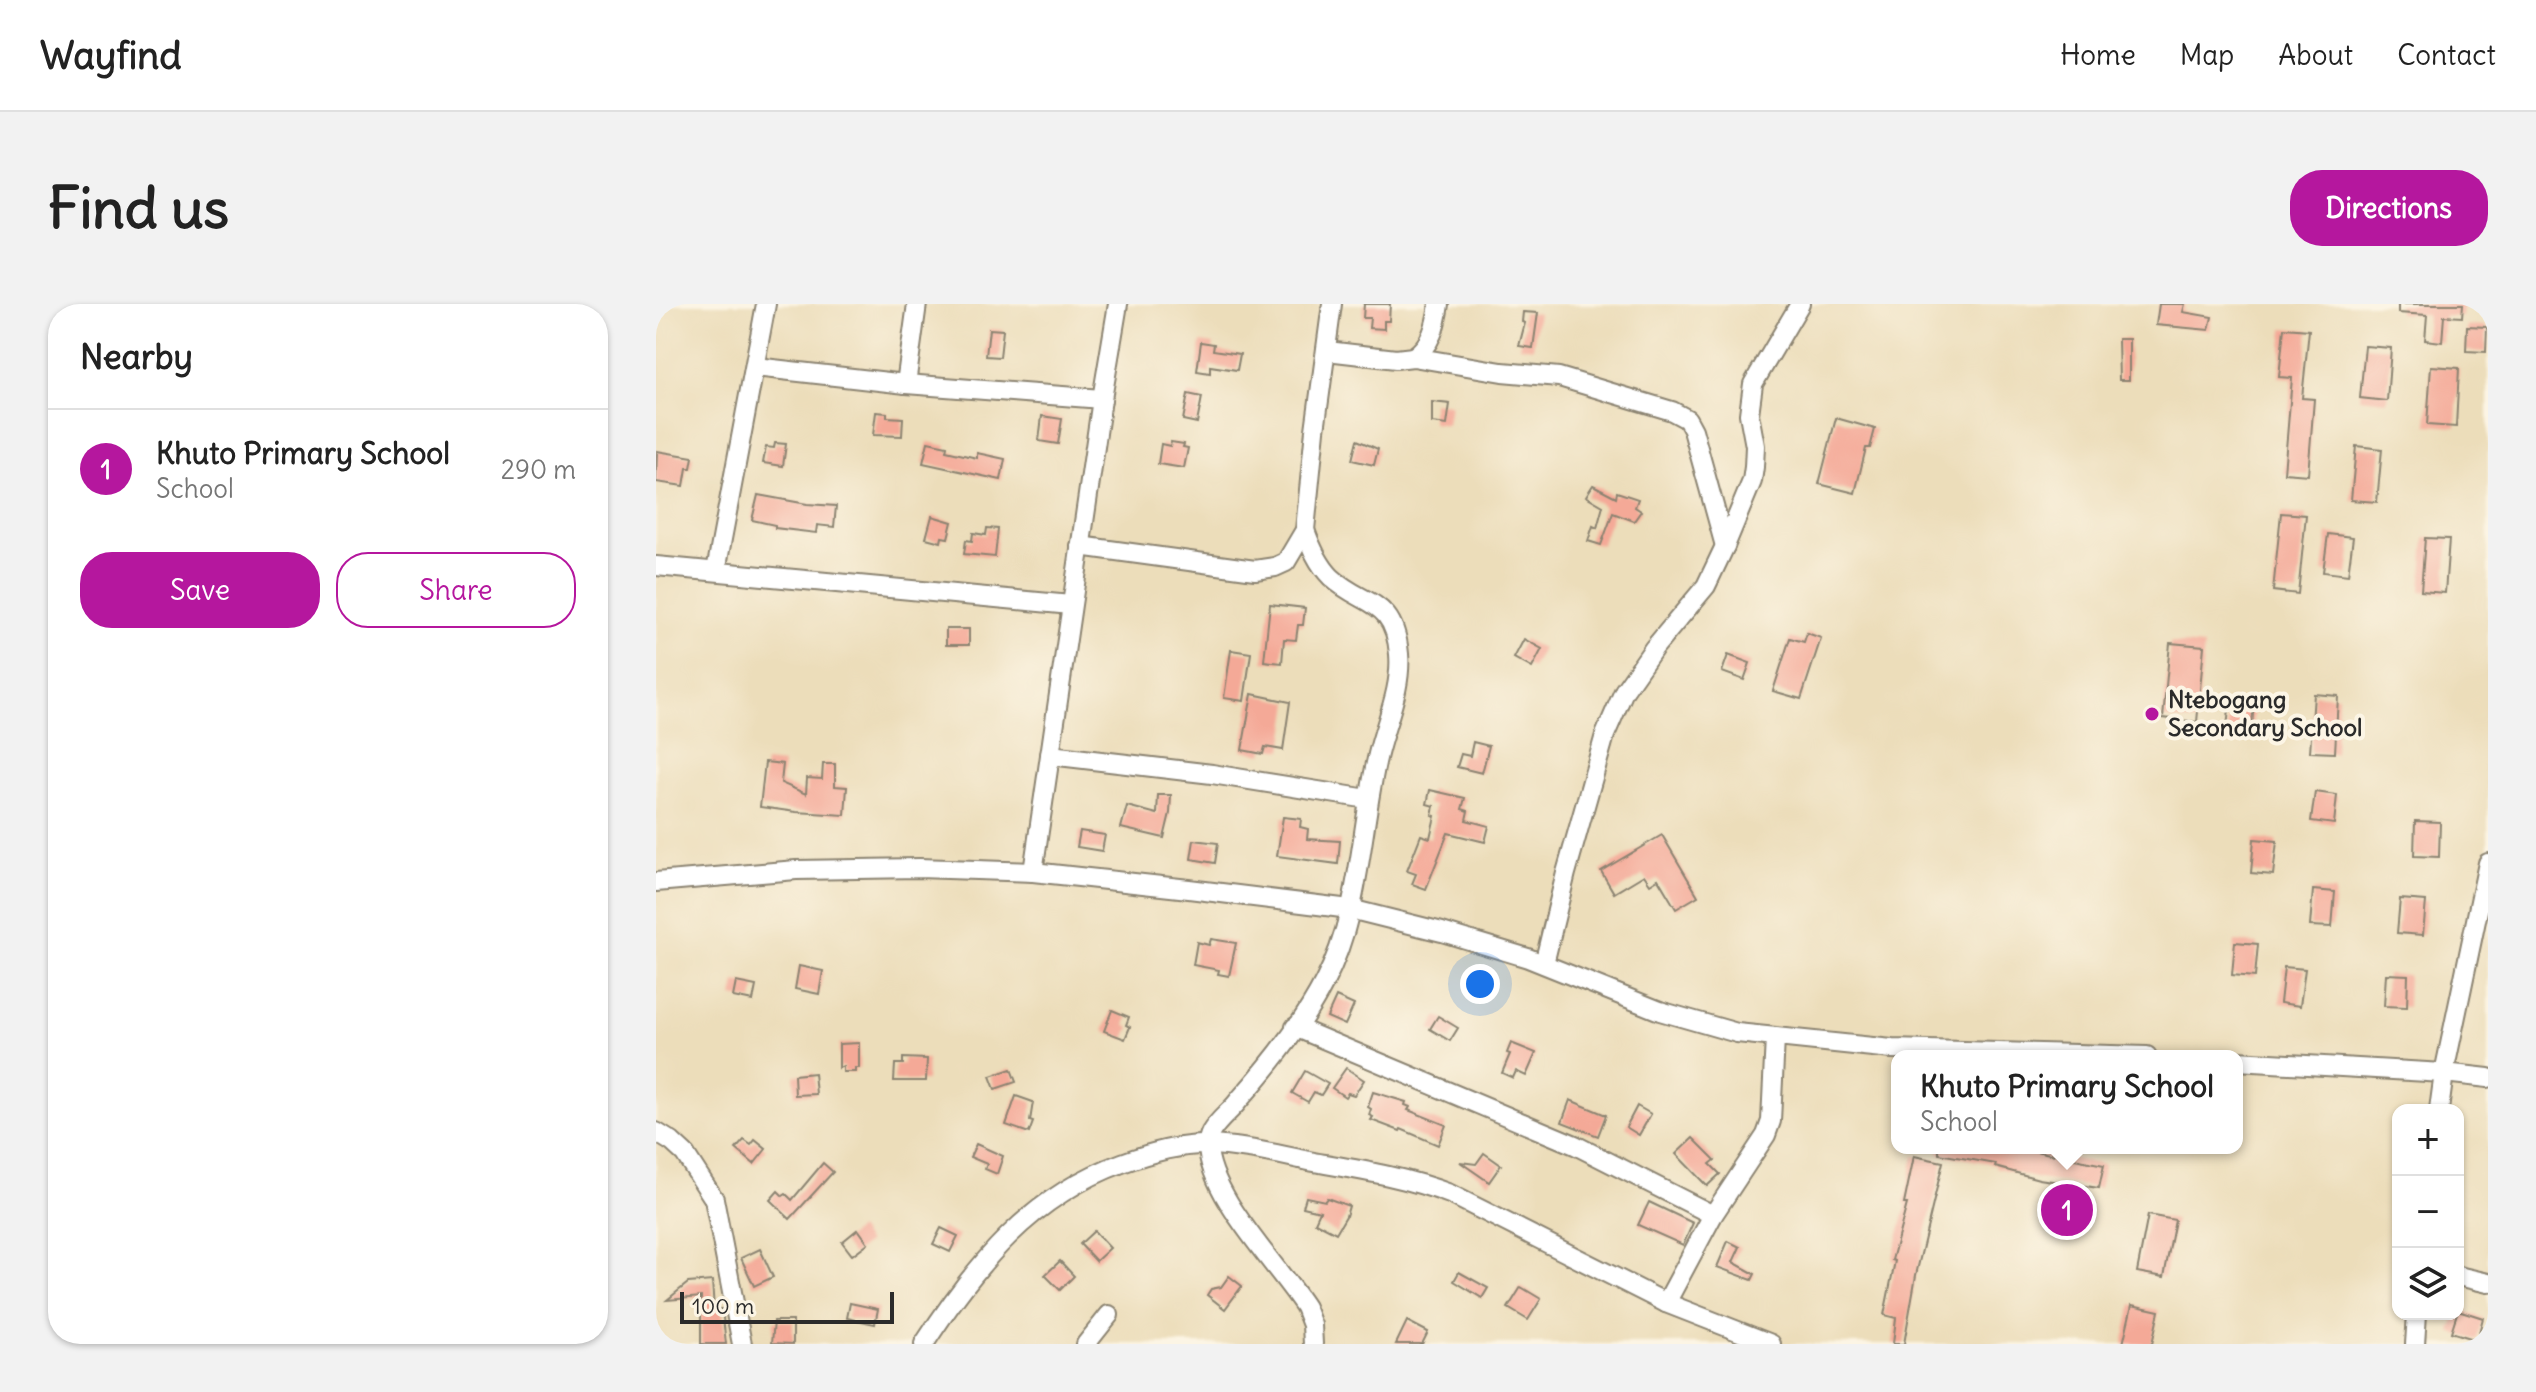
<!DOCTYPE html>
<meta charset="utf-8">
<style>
:root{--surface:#fff;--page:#f2f2f2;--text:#222;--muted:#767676;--line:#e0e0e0;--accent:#b5179e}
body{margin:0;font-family:Delius,sans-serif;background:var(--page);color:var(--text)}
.controls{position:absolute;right:24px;bottom:24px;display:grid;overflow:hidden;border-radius:16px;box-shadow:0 2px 6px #0004}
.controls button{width:72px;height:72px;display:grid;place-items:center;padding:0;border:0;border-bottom:2px solid var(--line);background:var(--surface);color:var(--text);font:40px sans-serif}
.scale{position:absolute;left:24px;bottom:20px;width:214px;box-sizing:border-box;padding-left:8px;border:4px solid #2b2b2b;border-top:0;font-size:22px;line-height:28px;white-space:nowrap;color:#2b2b2b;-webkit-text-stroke:6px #fcf5e5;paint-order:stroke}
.you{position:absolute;left:824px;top:680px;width:28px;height:28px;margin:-20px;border:6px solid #fff;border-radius:50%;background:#1a73e8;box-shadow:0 0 0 12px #1a73e833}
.badge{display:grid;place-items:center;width:52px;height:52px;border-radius:50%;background:var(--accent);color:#fff;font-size:26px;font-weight:700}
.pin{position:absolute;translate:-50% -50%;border:4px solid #fff;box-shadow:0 2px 8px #0006}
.popup{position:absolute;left:1235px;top:746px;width:352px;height:104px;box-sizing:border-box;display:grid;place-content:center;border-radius:16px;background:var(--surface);filter:drop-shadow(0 2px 6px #0005);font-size:26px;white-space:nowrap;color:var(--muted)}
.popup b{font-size:30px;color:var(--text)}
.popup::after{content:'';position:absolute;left:50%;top:100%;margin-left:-16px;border:16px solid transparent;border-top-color:var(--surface)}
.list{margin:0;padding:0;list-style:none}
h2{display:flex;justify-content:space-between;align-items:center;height:104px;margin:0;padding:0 32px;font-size:34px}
h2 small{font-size:26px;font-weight:400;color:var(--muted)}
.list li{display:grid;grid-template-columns:52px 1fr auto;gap:24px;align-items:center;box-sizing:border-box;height:120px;padding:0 32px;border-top:2px solid var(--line)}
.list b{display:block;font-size:30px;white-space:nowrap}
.list p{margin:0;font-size:26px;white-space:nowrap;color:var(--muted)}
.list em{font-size:26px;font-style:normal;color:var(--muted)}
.actions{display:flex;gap:16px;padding:24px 32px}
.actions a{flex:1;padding:18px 0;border:2px solid var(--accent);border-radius:32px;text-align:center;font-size:28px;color:var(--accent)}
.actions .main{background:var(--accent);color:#fff}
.icon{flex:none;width:44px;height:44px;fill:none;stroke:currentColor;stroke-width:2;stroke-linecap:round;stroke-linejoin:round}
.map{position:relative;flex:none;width:1832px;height:1040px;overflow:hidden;border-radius:32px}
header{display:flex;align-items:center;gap:48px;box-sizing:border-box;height:112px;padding:0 40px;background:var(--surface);border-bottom:2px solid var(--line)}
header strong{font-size:38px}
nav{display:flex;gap:44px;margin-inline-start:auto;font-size:28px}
.intro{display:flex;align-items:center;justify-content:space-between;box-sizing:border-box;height:192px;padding:0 48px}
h1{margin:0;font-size:56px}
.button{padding:20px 36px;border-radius:32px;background:var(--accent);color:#fff;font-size:28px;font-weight:700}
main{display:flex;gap:48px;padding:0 48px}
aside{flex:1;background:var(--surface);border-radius:32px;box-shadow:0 2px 6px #0004}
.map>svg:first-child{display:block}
.building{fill:#f4a997}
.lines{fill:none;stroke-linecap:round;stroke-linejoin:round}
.minor-casing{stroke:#8c8472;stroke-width:22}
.minor{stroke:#fff;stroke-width:18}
.poi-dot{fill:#b5179e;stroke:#fcf5e5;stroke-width:3}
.labels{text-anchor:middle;stroke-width:8;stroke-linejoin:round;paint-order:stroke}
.poi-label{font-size:24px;font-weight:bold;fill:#2b2b2b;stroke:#fcf5e5;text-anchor:start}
</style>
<header>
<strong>Wayfind</strong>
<nav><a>Home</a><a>Map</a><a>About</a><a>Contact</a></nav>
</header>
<div class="intro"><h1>Find us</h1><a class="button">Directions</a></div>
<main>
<aside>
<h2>Nearby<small></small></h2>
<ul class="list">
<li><span class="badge">1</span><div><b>Khuto Primary School</b><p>School</p></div><em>290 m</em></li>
</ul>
<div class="actions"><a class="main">Save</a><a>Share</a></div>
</aside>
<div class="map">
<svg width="1832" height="1040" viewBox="0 0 1832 1040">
<rect width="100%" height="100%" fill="#fcf5e5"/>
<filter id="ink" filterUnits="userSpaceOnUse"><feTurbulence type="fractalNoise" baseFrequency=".0125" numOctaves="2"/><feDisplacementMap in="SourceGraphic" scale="16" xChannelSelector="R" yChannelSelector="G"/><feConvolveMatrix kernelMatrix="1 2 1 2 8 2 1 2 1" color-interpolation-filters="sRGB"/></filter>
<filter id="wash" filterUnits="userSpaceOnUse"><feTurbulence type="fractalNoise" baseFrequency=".006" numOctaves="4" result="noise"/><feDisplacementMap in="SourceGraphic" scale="32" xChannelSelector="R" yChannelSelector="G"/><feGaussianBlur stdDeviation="1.8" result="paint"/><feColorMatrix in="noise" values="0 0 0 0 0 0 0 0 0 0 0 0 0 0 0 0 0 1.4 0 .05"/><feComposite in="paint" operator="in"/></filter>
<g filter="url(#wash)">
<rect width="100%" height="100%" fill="#ecddba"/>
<g id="blocks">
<g class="building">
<path d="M708 0H734L733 17H728V25L713 24 714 14H707Z"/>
<path d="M1503 0H1529L1527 8 1556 13 1553 26 1500 21Z"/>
<path d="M1742 0H1807L1806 13 1788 12 1786 38 1769 36 1771 11 1742 9Z"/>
<path d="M867 8 882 9 877 44 863 42 869 19 866 18Z"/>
<path d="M1811 22 1831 23 1830 48 1810 47Z"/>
<path d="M1628 24 1653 26 1646 94 1658 95 1652 171 1628 169 1636 74 1623 73Z"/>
<path d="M333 25 347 26 344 53 330 52Z"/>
<path d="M1462 35H1473V76H1463Z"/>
<path d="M545 38 558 40 557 46 584 50 581 66 554 62V69L541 67Z"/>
<path d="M1709 42 1735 44 1731 97 1704 94Z"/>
<path d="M1775 62 1803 64 1800 123 1771 121Z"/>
<path d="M532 90 546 93 541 119 527 116Z"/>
<path d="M776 98 794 100 791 121 776 119Z"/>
<path d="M220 108 231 109V113L247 114 246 132 217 131Z"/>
<path d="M386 112 406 115 402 140 383 137Z"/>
<path d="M1180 114 1219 125 1214 144H1210L1199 189 1163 180Z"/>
<path d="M701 136 722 145 718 161 696 156Z"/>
<path d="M272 138 291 142 290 147 321 154V149L349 155 345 176 267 159Z"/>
<path d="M515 138 528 140 527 143 532 144 528 164 502 160 505 140 514 142Z"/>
<path d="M119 139 130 140 127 162 107 159 110 143 118 144Z"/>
<path d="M1700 142 1726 145 1721 198 1695 196Z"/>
<path d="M1 147 37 153 35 164H31L28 182 0 178Z"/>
<path d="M937 181 960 193 961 188 982 195 979 203 985 207 978 217 957 209 945 241 932 237 937 222 941 224 947 202 930 192Z"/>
<path d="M102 191 151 200 180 202 178 223 161 221 160 229 119 224V221L96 216Z"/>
<path d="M1625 209 1650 211 1642 290 1617 287Z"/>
<path d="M276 212 296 218 292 234 286 233 285 238 270 234Z"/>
<path d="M331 224 342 225 339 253 308 250 310 236 316 237 317 229 330 231Z"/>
<path d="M1672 230 1697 233 1692 271 1667 268Z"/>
<path d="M1769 234 1793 235 1789 289 1765 287Z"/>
<path d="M614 300 649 304 647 321H642L640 336 628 335 626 359 608 357Z"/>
<rect x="290" y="325" width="23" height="16"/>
<path d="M1151 329 1165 334 1145 395 1117 387 1134 334 1148 338Z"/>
<path d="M868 335 886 345 876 364 858 354Z"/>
<path d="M1514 339 1548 342 1541 418 1507 414Z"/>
<path d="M575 346 595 349 588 397 568 394Z"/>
<path d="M1072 351 1094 359 1088 376 1066 368Z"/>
<path d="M596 390 634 398 627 446 609 443 607 450 586 446Z"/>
<path d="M1658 390 1682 392 1679 449 1654 448Z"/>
<path d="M1574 395 1598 397 1595 436 1570 434Z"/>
<path d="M817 438 833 442 826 469 801 463 805 450 814 452Z"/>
<path d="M109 458 127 460 125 479 150 490 151 474 166 475 167 460H179V482L191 483 189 511 140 508 104 503Z"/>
<path d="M774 486 809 494 806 505 812 507 810 516 833 522 829 538 792 529 770 585 756 580 760 570 751 567 765 531 774 534 779 512 776 511 778 502 771 500Z"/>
<path d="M1659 488 1681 491 1678 520 1655 517Z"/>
<path d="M502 491H515L514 509 508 534 465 524 471 502 501 510Z"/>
<path d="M627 513 645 515 644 523 652 525 651 535 684 537 682 560 621 552Z"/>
<path d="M1759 517 1784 518 1783 553 1758 552Z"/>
<path d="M424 527 449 531 446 547 421 543Z"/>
<path d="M1006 531 1042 592 1020 605 1002 575 994 580 988 571 958 589 945 567Z"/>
<path d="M1598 535 1621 537 1617 571 1595 569Z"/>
<path d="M538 536 562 539 559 559 535 555Z"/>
<path d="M1657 586 1679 588 1676 623 1654 622Z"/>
<path d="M1744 595 1770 597 1767 631 1741 629Z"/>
<path d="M555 635 580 639 573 672 562 670 563 666 537 661 541 638 553 641Z"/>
<path d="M1579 638 1602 640 1599 673 1576 671Z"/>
<path d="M143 662 167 667 163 690 139 685Z"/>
<path d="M1628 663 1649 665 1644 702 1624 699Z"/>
<path d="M1730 670 1752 671 1751 703 1728 702Z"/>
<path d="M80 678 100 682 97 697 77 693Z"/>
<path d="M680 693 698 701 689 721 671 713Z"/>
<path d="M456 706 473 713 470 721 474 723 469 735 448 727Z"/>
<path d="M782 712 802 724 794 737 774 725Z"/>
<path d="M203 739V764H199V768H187V762L183 764V740Z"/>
<path d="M855 739 880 749 870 772 860 767 857 774 846 769 854 750 851 749Z"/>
<path d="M247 754 271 755 270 777H238L239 760H247Z"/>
<path d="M690 764 708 776 698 791 692 789 689 793 676 784Z"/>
<path d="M355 765 360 778 339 785 334 772Z"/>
<path d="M649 767 672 780 665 791 658 788 652 798 636 789Z"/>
<path d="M158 769 160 790 139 791 138 771Z"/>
<path d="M717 788 750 798 749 801 754 803 752 806 790 821 782 841 745 825 744 827 715 816 717 813 713 811 715 805 712 803Z"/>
<path d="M360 792 377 798 374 817 377 818 373 829 350 821Z"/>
<path d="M914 796 950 811 942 832 906 818Z"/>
<path d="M981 802 995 810 983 831 970 823Z"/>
<path d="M1037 834 1059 856 1054 860 1064 870 1051 882 1020 850Z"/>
<path d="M88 836 95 841 99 836 110 845 98 860 80 845Z"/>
<path d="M320 840 347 852 341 870 329 865 331 860 314 853Z"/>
<path d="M1283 844H1365L1448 861 1443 884 1383 875 1339 863 1340 860 1283 850Z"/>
<path d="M828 849 845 861 833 878 804 858 820 860Z"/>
<path d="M1258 852 1287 858 1260 971 1248 1040H1237L1240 1014 1228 1011 1239 957 1236 956 1251 900H1248Z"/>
<path d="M167 859 177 868 134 915 114 896 122 887 127 892 130 890 136 896Z"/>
<path d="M650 893 669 897 671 894 693 902 690 912 680 929 659 918 664 907 647 903Z"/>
<path d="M993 898 1037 919 1027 941 982 921Z"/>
<path d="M1492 911 1519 916 1508 973 1481 968Z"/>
<path d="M285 924 302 932 294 948 277 940Z"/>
<path d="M202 925 212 939 196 951 186 938Z"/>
<path d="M438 927 454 944 440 957 424 940Z"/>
<path d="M1072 937 1084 943 1077 958 1099 970 1096 976 1061 963Z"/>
<path d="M104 945 117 973 98 982 85 954Z"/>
<path d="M404 957 418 972 404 986 389 971Z"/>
<path d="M803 968 832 984 826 994 798 977Z"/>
<path d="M573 972 586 982 569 1005 551 991 555 985 565 983Z"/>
<path d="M56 977 58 1005H66L70 1040H45V993L11 996 32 979Z"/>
<path d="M865 983 885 995 872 1016 852 1004Z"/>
<path d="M194 999 222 1005 219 1020 191 1014Z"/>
<path d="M1476 1001 1503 1007 1496 1040H1467Z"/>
<path d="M1802 1006 1827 1014 1821 1036 1795 1028Z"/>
<path d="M118 1017H137V1040L116 1039Z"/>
<path d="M751 1017 772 1028 766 1040H740Z"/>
</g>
</g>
</g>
<g filter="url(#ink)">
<use href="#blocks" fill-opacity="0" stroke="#8c8472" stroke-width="2"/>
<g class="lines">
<g class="minor-casing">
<g id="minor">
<path d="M671 47 740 55 757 53 846 68 903 73 1016 107 1031 115 1037 126 1069 242"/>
<path d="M757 53C776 41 780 21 783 0"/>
<path d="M99 63 250 80 446 95"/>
<path d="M250 80 261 0"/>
<path d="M649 226C655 243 662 260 675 273 707 303 738 293 743 350 746 384 730 417 722 450 704 525 705 609 668 679 647 720 614 761 583 796 575 807 562 816 555 828 553 832 552 834 552 839 550 889 622 961 649 1003L656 1021 657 1040"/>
<path d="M424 242 599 266 619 263 630 258 649 226 659 126 676 0"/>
<path d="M0 262 415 301"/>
<path d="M60 267 110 0"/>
<path d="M394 451 556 470 712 495"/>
<path d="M377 568 446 95 462 0"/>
<path d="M0 578 140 566 263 564 377 568 533 585 694 605 786 628 872 654 1004 707 1081 729 1236 745 1491 752"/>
<path d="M888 660 910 569 949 431 968 387 998 344 1050 282 1069 242 1096 177 1098 163 1099 142 1093 110 1097 80 1144 0"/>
<path d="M639 723 919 841 1057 911"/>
<path d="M1581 757 1788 769 1832 774"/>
<path d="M1783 806 1788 769 1832 559"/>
<path d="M0 828 16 838 29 850 58 895 86 1040"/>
<path d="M1802 972 1832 979"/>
<path d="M1010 999 1057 911 1110 831 1115 817 1119 734"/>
<path d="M268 1040C319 961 375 892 466 859 493 849 520 841 549 841 583 841 624 851 658 858 704 866 750 873 794 890L1010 999 1115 1040"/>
<path d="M430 1040 453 1011"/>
<path d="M1759 1040 1761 1010"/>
</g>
</g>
<use href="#minor" class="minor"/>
</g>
</g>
<circle class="poi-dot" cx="1496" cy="410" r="8"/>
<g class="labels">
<g class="poi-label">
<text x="1512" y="404">Ntebogang<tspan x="1512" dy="28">Secondary School</tspan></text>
</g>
</g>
</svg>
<div class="controls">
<button>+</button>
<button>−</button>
<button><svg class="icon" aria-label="layers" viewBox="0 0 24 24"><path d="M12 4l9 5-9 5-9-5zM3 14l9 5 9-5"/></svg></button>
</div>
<div class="scale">100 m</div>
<div class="you"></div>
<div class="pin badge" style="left:1411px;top:906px">1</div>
<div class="popup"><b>Khuto Primary School</b>School</div>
</div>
</main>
